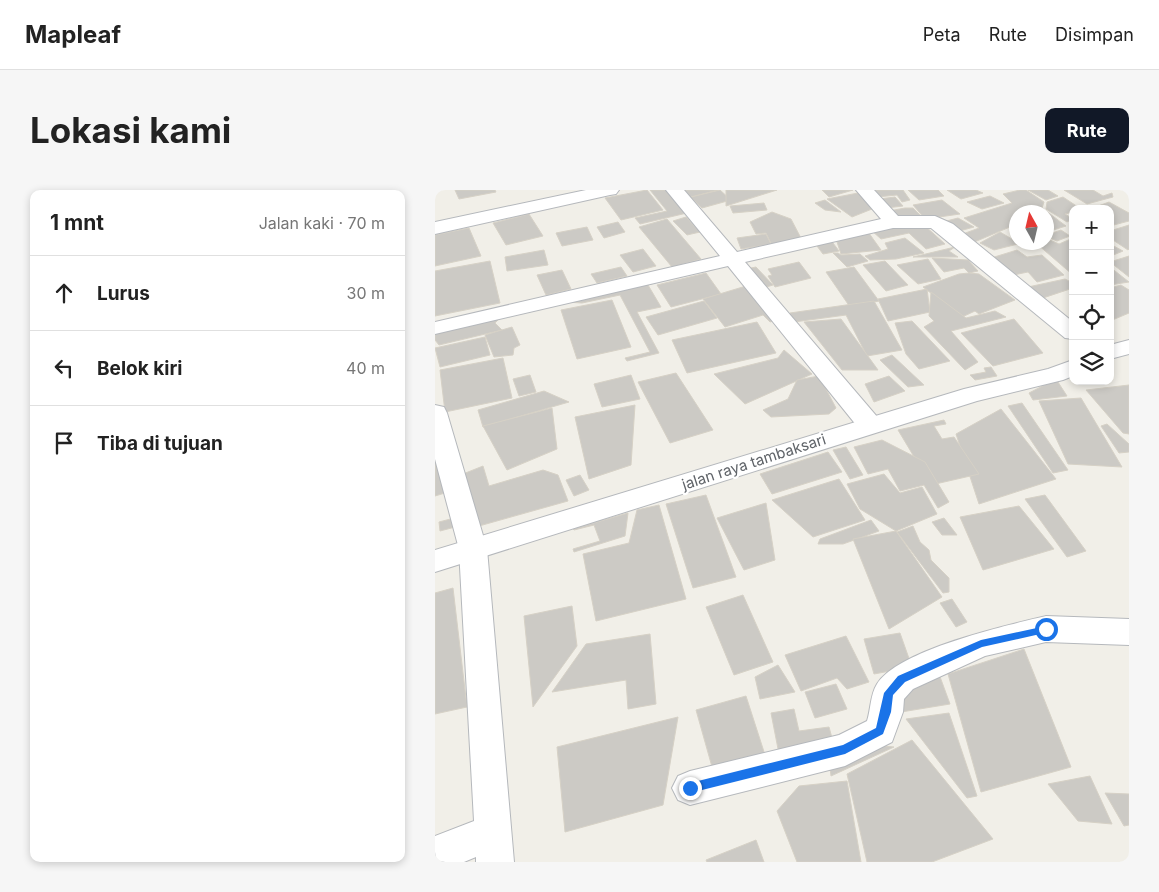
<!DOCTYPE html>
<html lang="id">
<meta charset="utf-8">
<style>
:root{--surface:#fff;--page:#f6f6f6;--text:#222;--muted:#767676;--line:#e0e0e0;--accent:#111827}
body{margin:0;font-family:Inter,sans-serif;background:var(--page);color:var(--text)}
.controls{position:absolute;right:15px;top:15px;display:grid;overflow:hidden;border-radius:10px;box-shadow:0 2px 8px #0003}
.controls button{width:45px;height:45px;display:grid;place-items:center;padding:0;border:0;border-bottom:1px solid var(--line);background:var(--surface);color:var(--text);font:25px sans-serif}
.compass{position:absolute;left:574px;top:15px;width:45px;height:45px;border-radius:50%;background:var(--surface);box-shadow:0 2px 8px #0003;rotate:352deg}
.stop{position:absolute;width:15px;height:15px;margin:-11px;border:4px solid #1a73e8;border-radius:50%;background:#fff}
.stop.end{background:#1a73e8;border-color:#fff;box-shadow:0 1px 5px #0008}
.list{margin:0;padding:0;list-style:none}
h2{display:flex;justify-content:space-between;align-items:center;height:65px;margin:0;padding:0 20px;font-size:21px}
h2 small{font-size:16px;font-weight:400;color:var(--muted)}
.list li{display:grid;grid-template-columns:32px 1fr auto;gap:15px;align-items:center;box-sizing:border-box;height:75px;padding:0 20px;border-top:1px solid var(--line)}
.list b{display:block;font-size:19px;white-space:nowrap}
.list em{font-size:16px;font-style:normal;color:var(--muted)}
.icon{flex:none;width:28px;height:28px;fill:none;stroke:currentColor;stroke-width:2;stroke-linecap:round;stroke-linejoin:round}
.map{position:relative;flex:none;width:694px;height:672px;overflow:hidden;border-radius:10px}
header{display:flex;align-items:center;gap:30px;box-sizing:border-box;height:70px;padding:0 25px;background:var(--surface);border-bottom:1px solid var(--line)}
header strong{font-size:24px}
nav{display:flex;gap:28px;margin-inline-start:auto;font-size:18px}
.intro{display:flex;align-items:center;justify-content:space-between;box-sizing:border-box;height:120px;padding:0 30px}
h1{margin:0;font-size:35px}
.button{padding:12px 22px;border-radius:10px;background:var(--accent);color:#fff;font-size:18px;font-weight:700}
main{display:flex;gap:30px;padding:0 30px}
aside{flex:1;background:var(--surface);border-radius:10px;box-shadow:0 2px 8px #0003}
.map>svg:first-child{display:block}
.building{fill:#cccac5;stroke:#d6d1c6}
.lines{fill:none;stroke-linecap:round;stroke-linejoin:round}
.minor-casing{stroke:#b5b8bc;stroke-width:2}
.tertiary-casing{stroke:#b5b8bc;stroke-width:2}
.minor{fill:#fff;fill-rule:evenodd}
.tertiary{fill:#fff;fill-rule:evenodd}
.route{fill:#1a73e8}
.labels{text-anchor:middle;stroke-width:4.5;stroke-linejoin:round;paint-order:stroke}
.street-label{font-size:15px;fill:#5f6368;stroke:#fff}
</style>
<header>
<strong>Mapleaf</strong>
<nav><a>Peta</a><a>Rute</a><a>Disimpan</a></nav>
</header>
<div class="intro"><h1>Lokasi kami</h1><a class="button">Rute</a></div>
<main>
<aside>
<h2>1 mnt<small>Jalan kaki · 70 m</small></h2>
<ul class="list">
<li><svg class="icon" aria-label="ahead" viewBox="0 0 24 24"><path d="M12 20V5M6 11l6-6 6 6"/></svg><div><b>Lurus</b></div><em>30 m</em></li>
<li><svg class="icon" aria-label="left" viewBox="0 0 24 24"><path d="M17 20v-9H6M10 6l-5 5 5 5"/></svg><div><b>Belok kiri</b></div><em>40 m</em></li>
<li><svg class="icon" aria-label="arrive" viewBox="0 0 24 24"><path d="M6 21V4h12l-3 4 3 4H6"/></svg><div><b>Tiba di tujuan</b></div></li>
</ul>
</aside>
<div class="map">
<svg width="694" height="672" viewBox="0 0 694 672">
<rect width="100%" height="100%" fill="#f1efe8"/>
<g class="building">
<path d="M20 0H60L61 2 24 9Z"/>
<path d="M212 0 228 20 186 30 170 8Z"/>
<path d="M215 0H232L252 23 205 34 200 28 232 21Z"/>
<path d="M248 0H283L256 7Z"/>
<path d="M285 0 296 10 267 18 256 7Z"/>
<path d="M291 0H342L291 16Z"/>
<path d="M387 0H418L394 7Z"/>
<path d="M437 0H468L475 10 467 12 462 5 442 7Z"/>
<path d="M473 0H503L509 6 484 10Z"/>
<path d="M512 0H541L548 3 526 9Z"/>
<path d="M585 0H591L609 12 607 18 631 36 612 42V22H582V34L537 53 517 48 544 38 529 28 577 13 568 4Z"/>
<path d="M593 0H613L623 6 611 10Z"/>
<path d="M629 0H658L668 6 677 3 678 7 652 14Z"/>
<path d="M423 3 442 17 417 27 392 9Z"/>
<path d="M555 6 569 13 547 19 532 12Z"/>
<path d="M460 7 468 16 451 18 444 9Z"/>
<path d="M628 7 646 19H638V22L630 24 638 29 632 32 611 19 612 12Z"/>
<path d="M390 10 406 22 390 20 380 13Z"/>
<path d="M507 10 525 24 490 29 478 15Z"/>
<path d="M674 12 694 23V31L675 36V19H655Z"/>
<path d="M329 13 332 20 298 23 295 16Z"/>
<path d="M470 18H478L486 26 464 31 454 21Z"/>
<path d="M337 22 356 29 368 52 337 56 331 43 321 44 315 32Z"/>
<path d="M94 24 108 46 71 55 58 33Z"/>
<path d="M251 27 265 42 252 45 238 31Z"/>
<path d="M523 28 539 37 506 46 496 35Z"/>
<path d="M232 29 266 69 237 77 204 37Z"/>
<path d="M183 32 190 42 169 48 162 37Z"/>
<path d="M489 35 510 54 491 59 474 43 446 49 436 40Z"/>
<path d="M694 35V59L693 60 675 48V41Z"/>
<path d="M152 37 158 50 127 56 121 43Z"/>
<path d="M34 38 46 66 0 76V45Z"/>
<path d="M431 39 446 60 406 64 400 46Z"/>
<path d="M626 40 635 46 622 51 612 47V45Z"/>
<path d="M565 42 582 52 587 53 559 60 545 53Z"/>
<path d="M331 44 336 54 306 59 302 48Z"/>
<path d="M470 48 489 63 461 69 435 70 430 66 453 59 450 53Z"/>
<path d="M638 48V85L602 54 615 50 624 54Z"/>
<path d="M395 49 404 61 388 64 379 52Z"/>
<path d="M675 54 688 61 676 66Z"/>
<path d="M520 57 514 61 523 67H478Z"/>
<path d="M208 59 221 76 198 82 185 65Z"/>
<path d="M109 60 113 75 72 81 70 67Z"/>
<path d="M582 60 592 67 607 65 629 85 602 92 593 82 559 89 540 73Z"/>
<path d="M398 63H403L406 65 425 64 433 71 412 77Z"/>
<path d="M694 66V87L675 72Z"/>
<path d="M497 68 533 70 543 81 534 83 529 78 509 82Z"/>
<path d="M493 69 506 89 483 94 462 75Z"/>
<path d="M55 71 65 113 0 126V81Z"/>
<path d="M450 71 473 95 451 101 428 75Z"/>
<path d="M364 72 376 88 340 97 333 86 337 85 333 79Z"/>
<path d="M186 77 192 86 162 93 156 84Z"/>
<path d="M321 77 338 95 328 98 311 79Z"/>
<path d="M419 77 444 111 415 117 391 82Z"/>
<path d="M675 77 694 92 675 95Z"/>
<path d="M127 80 136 99 111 105 102 85Z"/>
<path d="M271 83 286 104 236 117 222 95Z"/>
<path d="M534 83 544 84 580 110 544 124 540 121 527 127 488 97 524 84Z"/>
<path d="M232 89 213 95 226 117 202 122 224 163 192 171 190 168 215 162 185 105 147 113 131 112Z"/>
<path d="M630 89 638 93V98L605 109 593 97Z"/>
<path d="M686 95 694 100V123L675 131V98Z"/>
<path d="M311 96 342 130 335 132 328 125 290 137 268 109Z"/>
<path d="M492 99 495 122 453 131 443 109Z"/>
<path d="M496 102 531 128 560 121 571 127 516 141 543 172 530 180 489 137 499 131 494 126Z"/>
<path d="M177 110 196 157 142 169 126 120Z"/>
<path d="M269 111 282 128 223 145 211 127Z"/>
<path d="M439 111 467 160 432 166 411 125 359 132 355 123Z"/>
<path d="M68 125 60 133 67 140 4 155 0 150V140Z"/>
<path d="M406 129 443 180H407L369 132Z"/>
<path d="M579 129 608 163 558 176 526 143Z"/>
<path d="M477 131 515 171 484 179 471 164 460 133Z"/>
<path d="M322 132 341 163 252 183 237 150Z"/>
<path d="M77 137 85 155 79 158 78 165 59 167 50 145Z"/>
<path d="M50 147 55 165 5 177 0 158Z"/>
<path d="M349 160 377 184 310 214 279 184 343 168Z"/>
<path d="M457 165 489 195 473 197 445 170Z"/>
<path d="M68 168 77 208 10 222 5 180Z"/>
<path d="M556 177 562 186 540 190 535 185 551 182 549 178Z"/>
<path d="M241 183 278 240 235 253 203 192Z"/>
<path d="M95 185 101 202 84 206 78 189Z"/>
<path d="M196 185 205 209 167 217 159 194Z"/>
<path d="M384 186 401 218 394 224 336 227 328 220 353 209 362 190Z"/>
<path d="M454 186 470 201 439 212 430 194Z"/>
<path d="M621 189 632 206 598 210 594 203Z"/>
<path d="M694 195V244L688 243 651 200Z"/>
<path d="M109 201 134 212 48 237 43 220Z"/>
<path d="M646 208 687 277 633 274 604 211Z"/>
<path d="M587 213 633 280 618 283 573 216Z"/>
<path d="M200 215 196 275 154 289 140 227Z"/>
<path d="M117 218 122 259 72 280 48 236Z"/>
<path d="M566 219 621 289 544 314 521 244Z"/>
<path d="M509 230 511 234 499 236 507 249 519 247 544 284 496 295 463 240Z"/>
<path d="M672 234 694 254V262L684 263 666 236Z"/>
<path d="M447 250 490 272 514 312 503 318 489 295 465 301 453 279 433 284 419 257Z"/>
<path d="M411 257 428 285 415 289 398 260Z"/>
<path d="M393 262 407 282 337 304 325 284Z"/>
<path d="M0 265 10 303 0 306Z"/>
<path d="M48 276 54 296 108 280 123 285 133 311 44 336 28 284Z"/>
<path d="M449 284 465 303 487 297 502 324 461 341 425 319 412 294Z"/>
<path d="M145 285 154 300 139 306 131 290Z"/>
<path d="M404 289 430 330 378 347 337 310Z"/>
<path d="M271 305 301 387 258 398 231 314Z"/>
<path d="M610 305 651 361 632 367 590 309Z"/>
<path d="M331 313 340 370 309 380 282 328Z"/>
<path d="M224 315 251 409 161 431 148 364 194 353 202 320Z"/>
<path d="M584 316 619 359 548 380 525 327Z"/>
<path d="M193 323 190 346 139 362 138 359 165 351 159 335 139 340 138 339Z"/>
<path d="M23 327 24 336 5 341 4 332Z"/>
<path d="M509 328 522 345H507L497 332Z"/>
<path d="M436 330 444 341 408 354H383L385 349Z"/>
<path d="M478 336 485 352 494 360 496 370 514 388V402L508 403 462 342Z"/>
<path d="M461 341 507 407 454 439 418 349Z"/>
<path d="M18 398 32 517 0 524V403Z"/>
<path d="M308 405 338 472 299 485 271 417Z"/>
<path d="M517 409 532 432 521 437 505 413Z"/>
<path d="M137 416 142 456 98 517 89 426Z"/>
<path d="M465 443 477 477 439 484 429 449Z"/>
<path d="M215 444 221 514 193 519 191 490 117 502 151 454Z"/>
<path d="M411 446 434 492 412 499 402 488 366 501 350 465Z"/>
<path d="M589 459 636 577 546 602 513 484Z"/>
<path d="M343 475 360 502 325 509 320 487Z"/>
<path d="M504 484 515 514 460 523 462 502Z"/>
<path d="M401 494 412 519 380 528 370 502Z"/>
<path d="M311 506 331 568 279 584 261 520Z"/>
<path d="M359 519 364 541 394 537 400 559 345 569 336 523Z"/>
<path d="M514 523 542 606 532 608 471 529Z"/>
<path d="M243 527 228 615 130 642 122 557Z"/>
<path d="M477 550 558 649 497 672H432L412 584Z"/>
<path d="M437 555 459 557 396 586 394 570Z"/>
<path d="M655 586 677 634 643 631 613 594Z"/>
<path d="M412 591 426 672H362L342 621 364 596Z"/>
<path d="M670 603 694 604V635L689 636Z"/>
<path d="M321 650 329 672H272L271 670Z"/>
</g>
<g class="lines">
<g class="minor-casing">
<g id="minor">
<path d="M151 0H184L181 4 175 5 0 44V32Z"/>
<path d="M231 0H249L302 62 446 29 421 0H439L463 26H500L518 34 638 132V149L630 148 496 38H458L310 72 444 229 447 235 444 241 435 243 426 241 293 76 0 144V132L285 66Z"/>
<path d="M0 215 9 217 12 223 52 359 79 672H41V667L29 672H0V646L39 631 24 359 0 269Z"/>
<path d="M611 426 694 429V455L611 452 550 466 478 499 469 509 468 522 457 552 410 576 255 615 243 610 237 598 243 586 255 581 404 545 432 531C436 519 435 505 442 494 463 460 572 435 611 426Z"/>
</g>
</g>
<g class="tertiary-casing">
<g id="tertiary">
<path d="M694 150V164L675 169V155Z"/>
<path d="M638 170V186L628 190 542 211 0 382V360L529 199 613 179Z"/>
</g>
</g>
<use href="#minor" class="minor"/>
<use href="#tertiary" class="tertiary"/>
</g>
<path class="route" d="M611 436 615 439 614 442 547 457 470 492 458 505 456 522 448 544 410 564 255 603 251 602V595L255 593 408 555 441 538 449 503 463 486 546 450Z"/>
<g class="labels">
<g class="street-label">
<text transform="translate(319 272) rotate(-18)" y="5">jalan raya tambaksari</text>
</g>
</g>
</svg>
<div class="controls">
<button>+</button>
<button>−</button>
<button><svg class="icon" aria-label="locate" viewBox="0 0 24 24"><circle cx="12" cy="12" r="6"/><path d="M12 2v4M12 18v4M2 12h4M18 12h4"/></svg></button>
<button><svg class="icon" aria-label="layers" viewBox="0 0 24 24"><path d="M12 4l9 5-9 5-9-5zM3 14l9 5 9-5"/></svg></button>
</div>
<svg class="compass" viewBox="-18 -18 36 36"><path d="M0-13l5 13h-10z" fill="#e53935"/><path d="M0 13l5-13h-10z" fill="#767676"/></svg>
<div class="stop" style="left:611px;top:439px"></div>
<div class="stop end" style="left:255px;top:598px"></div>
</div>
</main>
